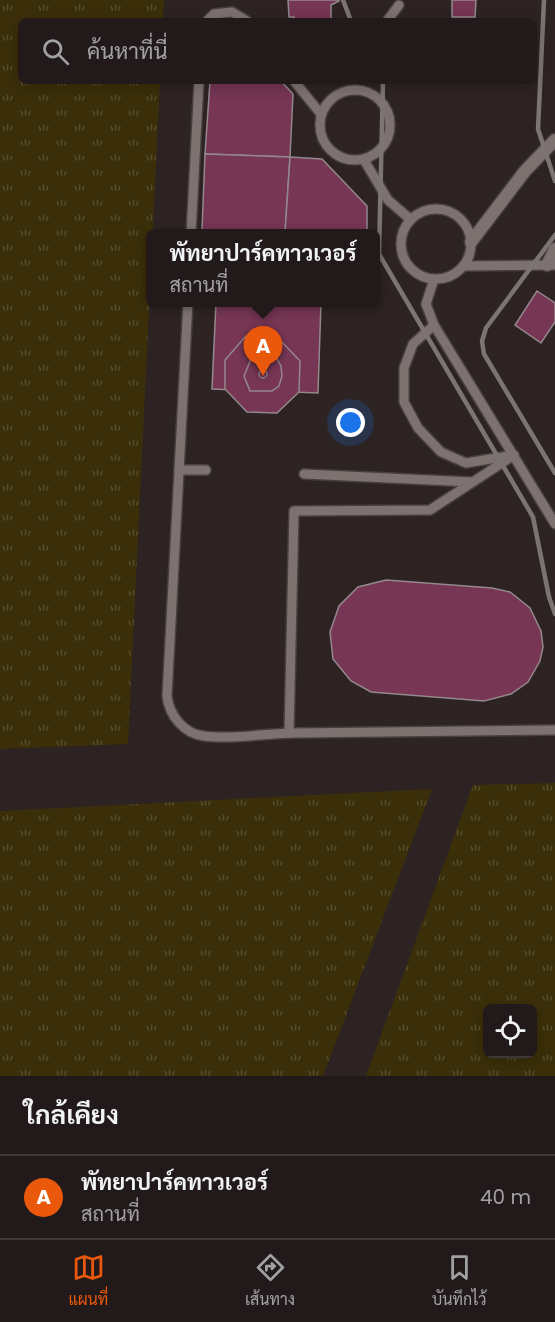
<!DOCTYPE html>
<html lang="th">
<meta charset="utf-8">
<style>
:root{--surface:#221a1a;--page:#2e2727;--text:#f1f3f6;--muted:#a2a1a2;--line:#3f3839;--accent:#ea580c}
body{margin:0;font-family:Poppins,Sarabun,sans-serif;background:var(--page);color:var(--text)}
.controls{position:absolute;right:18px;bottom:18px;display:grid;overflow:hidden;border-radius:9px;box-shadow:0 3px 15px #0003}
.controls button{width:54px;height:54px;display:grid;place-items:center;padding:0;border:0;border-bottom:2px solid var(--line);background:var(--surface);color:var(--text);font:30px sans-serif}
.you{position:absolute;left:351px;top:423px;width:21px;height:21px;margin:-15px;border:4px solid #fff;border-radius:50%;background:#1a73e8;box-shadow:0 0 0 9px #1a73e833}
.badge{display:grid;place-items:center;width:39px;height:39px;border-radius:50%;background:var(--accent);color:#fff;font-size:20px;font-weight:700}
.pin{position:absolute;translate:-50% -50px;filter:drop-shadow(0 2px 3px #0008)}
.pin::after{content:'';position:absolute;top:32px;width:21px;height:18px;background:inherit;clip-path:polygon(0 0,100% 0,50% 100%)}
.popup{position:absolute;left:146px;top:229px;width:234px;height:78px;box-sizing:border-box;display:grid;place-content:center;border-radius:9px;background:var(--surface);filter:drop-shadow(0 2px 4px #0005);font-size:20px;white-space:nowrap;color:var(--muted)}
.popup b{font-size:22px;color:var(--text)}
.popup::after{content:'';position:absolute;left:50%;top:100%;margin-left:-12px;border:12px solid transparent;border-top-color:var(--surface)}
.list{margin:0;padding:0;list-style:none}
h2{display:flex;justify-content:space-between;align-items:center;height:78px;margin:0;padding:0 24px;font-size:26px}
h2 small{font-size:20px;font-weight:400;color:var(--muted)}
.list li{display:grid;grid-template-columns:39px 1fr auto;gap:18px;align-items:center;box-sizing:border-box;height:84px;padding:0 24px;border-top:2px solid var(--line)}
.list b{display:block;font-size:22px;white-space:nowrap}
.list p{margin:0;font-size:20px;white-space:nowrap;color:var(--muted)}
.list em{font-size:20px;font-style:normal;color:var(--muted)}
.icon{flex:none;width:33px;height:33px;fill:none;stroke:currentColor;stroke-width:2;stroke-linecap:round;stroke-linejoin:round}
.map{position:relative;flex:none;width:555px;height:1076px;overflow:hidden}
.search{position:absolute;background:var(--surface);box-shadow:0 3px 15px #0003;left:18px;right:18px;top:18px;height:66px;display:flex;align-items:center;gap:15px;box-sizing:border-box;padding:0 21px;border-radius:9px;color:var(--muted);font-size:22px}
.sheet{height:162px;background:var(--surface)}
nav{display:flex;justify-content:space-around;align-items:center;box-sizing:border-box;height:84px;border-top:2px solid var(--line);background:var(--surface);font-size:16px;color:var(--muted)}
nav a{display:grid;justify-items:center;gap:3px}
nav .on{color:var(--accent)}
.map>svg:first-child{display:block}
.grass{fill:url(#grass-tufts);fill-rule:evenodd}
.building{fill:#763654;stroke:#94888d;stroke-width:1.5}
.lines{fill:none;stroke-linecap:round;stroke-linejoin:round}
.lane-casing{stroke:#47403f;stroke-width:12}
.street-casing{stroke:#47403f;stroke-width:15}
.lane{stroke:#7e7271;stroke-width:9}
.street{stroke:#7e7271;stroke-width:12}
.rail{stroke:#7c7473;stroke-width:4.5}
</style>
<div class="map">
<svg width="555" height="1076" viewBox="0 0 555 1076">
<defs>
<pattern id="grass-tufts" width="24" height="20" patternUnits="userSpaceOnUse" patternTransform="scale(1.5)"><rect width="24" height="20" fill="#3b2f09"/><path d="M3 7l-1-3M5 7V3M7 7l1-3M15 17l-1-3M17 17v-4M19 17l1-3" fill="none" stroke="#574c2c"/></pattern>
</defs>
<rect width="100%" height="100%" fill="#2d2322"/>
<g class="grass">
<path d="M0 0H164L163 21H21V81H160L128 744 0 749Z"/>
<path d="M555 783V1076H366L473 785ZM532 1008V1054H488V1008Z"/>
<path d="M432 789 323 1076H0V811Z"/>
</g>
<g class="building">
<path d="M288 0H339V1L331 5V18L328 21H296L294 17H289Z"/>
<path d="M452 0H476L475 17H452Z"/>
<path d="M210 81H281L293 94 290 157 205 154Z"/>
<path d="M205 154 290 157 285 233 202 230Z"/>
<path d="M290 157 322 159 367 206V234L285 233Z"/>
<path d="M537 291 555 303V322L541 343 515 325Z"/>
<path d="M216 302H321L318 393 212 389Z"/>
<path d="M246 336 278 338 300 361 299 392 277 413 247 412 225 389V360Z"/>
<path d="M261 354 277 359 281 366 282 376 279 386 272 391H250L244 376 251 359Z"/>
<circle cx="263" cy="374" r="4"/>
<path d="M386 580 492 588 510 592 530 608 541 631 543 647 540 661 528 682 511 694 484 701 371 692 351 681 333 659 330 632 339 606 358 587Z"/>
</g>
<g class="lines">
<g class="lane-casing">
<g id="lane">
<path d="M207 21 214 14 232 12 247 21"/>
<path d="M387 21 399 5"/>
<path d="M294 81 321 114"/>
<circle cx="355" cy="125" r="35"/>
<path d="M364 160 388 200 410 219"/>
<circle cx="436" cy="244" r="35"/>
<path d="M191 234 199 81"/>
<path d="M464 266 555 265"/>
<path d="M434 279 426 304 434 325 555 524"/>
<path d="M188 302 167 696C169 715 184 734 204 736 231 740 267 733 295 733 382 732 468 731 555 730"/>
<path d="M434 325 413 344 404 368V402L418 428 441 452 466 463 508 456"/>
<path d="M179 470H206"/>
<path d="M304 474 472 482"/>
<path d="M289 733 294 511 430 510 514 455"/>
</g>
</g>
<g class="street-casing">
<g id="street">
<path d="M471 242 525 171 555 140"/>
<path d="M547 265 555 249"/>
</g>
</g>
<use href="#lane" class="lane"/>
<use href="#street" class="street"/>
<g class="rail">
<path d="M343 0 351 21"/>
<path d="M544 0 538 129 555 181"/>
<path d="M383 81 379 254 533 517 549 597 555 614"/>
<path d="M555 235 486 328 482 341 484 354 555 473"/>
</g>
</g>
</svg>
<div class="controls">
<button><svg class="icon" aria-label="locate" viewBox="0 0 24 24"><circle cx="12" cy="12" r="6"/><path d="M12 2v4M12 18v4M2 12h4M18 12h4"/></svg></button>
</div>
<div class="you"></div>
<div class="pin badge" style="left:263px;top:376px">A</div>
<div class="popup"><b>พัทยาปาร์คทาวเวอร์</b>สถานที่</div>
<div class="search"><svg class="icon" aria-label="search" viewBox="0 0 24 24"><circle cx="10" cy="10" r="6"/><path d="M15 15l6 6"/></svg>ค้นหาที่นี่</div>
</div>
<section class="sheet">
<h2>ใกล้เคียง<small></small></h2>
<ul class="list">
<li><span class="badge">A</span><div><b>พัทยาปาร์คทาวเวอร์</b><p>สถานที่</p></div><em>40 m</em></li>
</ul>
</section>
<nav>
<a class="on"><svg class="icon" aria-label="map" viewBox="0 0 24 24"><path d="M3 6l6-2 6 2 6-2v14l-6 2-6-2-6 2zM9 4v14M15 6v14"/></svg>แผนที่</a>
<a><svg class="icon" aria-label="directions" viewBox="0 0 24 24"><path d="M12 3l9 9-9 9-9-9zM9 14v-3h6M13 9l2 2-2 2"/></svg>เส้นทาง</a>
<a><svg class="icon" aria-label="saved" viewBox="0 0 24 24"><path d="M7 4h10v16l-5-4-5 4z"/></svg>บันทึกไว้</a>
</nav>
